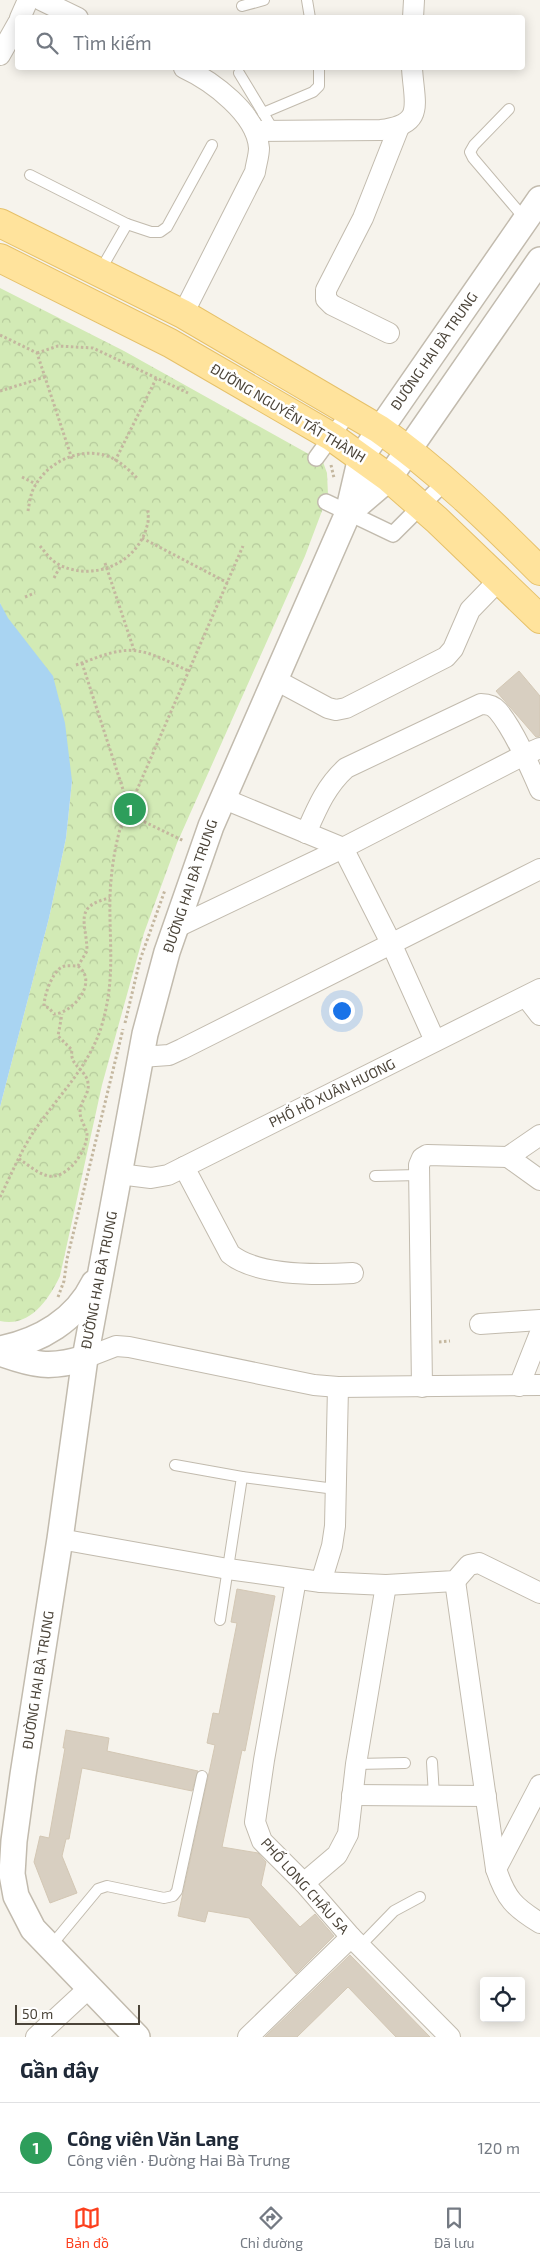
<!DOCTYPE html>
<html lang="vi">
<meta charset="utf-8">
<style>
:root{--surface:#fff;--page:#f2f2f3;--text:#1f2937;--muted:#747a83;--line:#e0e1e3;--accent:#fc3f1d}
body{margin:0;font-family:"Exo 2",sans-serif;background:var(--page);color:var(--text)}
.controls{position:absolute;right:15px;bottom:15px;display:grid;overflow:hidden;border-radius:5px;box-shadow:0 2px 12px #0003}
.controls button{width:45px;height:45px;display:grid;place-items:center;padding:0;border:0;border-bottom:1px solid var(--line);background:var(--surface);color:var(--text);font:25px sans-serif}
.scale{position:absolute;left:15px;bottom:12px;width:125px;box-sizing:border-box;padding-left:5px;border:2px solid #4b4439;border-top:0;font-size:14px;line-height:18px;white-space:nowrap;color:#4b4439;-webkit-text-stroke:4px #fff;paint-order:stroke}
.you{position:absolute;left:341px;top:1010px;width:18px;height:18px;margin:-12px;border:4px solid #fff;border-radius:50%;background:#1a73e8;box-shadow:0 0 0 8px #1a73e833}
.badge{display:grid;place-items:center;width:32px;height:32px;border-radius:50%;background:var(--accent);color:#fff;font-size:16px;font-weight:700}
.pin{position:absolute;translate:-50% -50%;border:2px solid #fff;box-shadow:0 1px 5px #0006}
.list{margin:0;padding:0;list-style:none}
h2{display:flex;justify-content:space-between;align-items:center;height:65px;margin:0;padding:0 20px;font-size:21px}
h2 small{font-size:16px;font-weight:400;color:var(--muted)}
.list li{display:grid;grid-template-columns:32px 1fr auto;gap:15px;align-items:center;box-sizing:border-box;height:90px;padding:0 20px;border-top:1px solid var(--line)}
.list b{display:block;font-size:19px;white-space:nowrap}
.list p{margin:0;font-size:16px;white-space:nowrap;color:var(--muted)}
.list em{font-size:16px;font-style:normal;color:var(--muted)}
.icon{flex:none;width:28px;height:28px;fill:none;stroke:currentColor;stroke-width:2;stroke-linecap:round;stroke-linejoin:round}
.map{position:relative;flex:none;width:540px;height:2037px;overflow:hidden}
.search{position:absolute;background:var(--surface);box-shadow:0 2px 12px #0003;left:15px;right:15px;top:15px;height:55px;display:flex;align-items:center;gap:12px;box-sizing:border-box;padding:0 18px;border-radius:5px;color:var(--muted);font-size:19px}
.sheet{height:155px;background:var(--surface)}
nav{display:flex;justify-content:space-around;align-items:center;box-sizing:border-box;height:70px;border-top:1px solid var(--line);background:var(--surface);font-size:14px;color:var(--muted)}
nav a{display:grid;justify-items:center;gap:2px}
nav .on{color:var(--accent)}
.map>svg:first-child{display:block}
.forest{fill:url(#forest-crowns)}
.water{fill:#a9d4f2}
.building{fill:#d8cfc1;stroke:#d3c7b4}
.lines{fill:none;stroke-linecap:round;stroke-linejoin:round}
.service-casing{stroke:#c2bbae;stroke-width:12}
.pedestrian-casing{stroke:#c2bbae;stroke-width:18}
.minor-casing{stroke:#c2bbae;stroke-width:22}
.tertiary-casing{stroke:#c2bbae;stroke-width:28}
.primary-casing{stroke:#e6c16a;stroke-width:30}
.path{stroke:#c4b79f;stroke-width:3;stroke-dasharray:2.5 2.5;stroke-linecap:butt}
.service{stroke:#fff;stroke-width:10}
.pedestrian{stroke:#fff;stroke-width:15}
.minor{stroke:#fff;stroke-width:20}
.tertiary{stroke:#fff;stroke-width:25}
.primary{stroke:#ffe39c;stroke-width:28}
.labels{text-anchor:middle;stroke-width:5;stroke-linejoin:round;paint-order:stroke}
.street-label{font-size:14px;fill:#4b4439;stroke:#fff}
</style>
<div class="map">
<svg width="540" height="2037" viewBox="0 0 540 2037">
<defs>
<pattern id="forest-crowns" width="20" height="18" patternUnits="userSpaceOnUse" patternTransform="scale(1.25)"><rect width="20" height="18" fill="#d2eab5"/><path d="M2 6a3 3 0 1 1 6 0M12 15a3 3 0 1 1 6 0" fill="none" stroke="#b6ca9c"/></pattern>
</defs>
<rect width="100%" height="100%" fill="#f6f3ec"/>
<path class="forest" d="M0 288 124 351 323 462 327 473 328 495 305 556 177 843 144 933 102 1085 60 1276C49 1299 30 1328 0 1321V1107L49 918 66 838 72 781 0 603Z"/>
<path class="water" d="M0 603 8 618 53 676 65 723 72 781 66 838 49 918 0 1107Z"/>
<g class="building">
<path d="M519 671 540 696V736L536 737 496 691Z"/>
<path d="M237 1589 275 1596 245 1751 242 1750 222 1847 258 1853 266 1862 261 1885 300 1927 315 1914 334 1936 296 1974 249 1918 208 1911 205 1922 178 1916 215 1745 207 1743 213 1713 219 1714 237 1623 231 1622Z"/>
<path d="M66 1730 109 1738 107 1751 198 1771 192 1791 82 1768 69 1839H66L62 1856 77 1893 50 1903 34 1862 40 1836 49 1838 65 1748H63Z"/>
<path d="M350 1955 430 2037H396L348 1987 297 2037H265Z"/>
</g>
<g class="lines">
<g class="service-casing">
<g id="service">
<path d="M307 0 310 18"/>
<path d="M242 6 264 0"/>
<path d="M239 73 274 131"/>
<path d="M509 109 474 145 470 152 473 158 525 219"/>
<path d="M263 113 313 92 319 86V68"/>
<path d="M30 175 127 224 151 232H160L167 227 212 145"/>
<path d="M100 271 127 224"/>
<path d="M375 1176 419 1175"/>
<path d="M175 1465 242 1477 220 1620"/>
<path d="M242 1477 335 1489"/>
<path d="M432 1762 434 1796"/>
<path d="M356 1764 405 1763"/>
<path d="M360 1946 394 1911 420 1897"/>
<path d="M50 1947 98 1889 107 1886 164 1898 173 1896 177 1891 202 1776"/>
</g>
</g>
<g class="pedestrian-casing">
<g id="pedestrian">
<path d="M316 458 350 411"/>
<path d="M326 502 393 534 446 481"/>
</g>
</g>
<g class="minor-casing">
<g id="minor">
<path d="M41 0 78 18"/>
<path d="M20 18 28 0"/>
<path d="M413 18 414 0"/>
<path d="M0 55 18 23"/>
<path d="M255 131 381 130C426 124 414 104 412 68"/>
<path d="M183 314 255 172C256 164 259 156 259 148 257 114 212 81 184 68"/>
<path d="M389 333 332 305 326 299V290L363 218 399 127"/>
<path d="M274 679 328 708 336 710 346 708 446 657 453 649 470 610 500 579"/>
<path d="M222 798 343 848 391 943 435 1041"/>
<path d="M306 833C317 808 326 786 346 768L481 704C488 704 493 705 498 711 514 730 530 767 540 790"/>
<path d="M175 928 343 848 524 755 540 748"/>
<path d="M526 997 540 1015"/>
<path d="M141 1057 169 1055 182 1049 540 869"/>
<path d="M508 1157 540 1180"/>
<path d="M184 1167 230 1254C257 1276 319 1275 353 1273"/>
<path d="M119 1174 151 1178 168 1175 540 989"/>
<path d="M480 1324 540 1320"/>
<path d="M85 1358 116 1346 129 1347 314 1385 338 1387 540 1385"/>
<path d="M519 1386 540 1333"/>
<path d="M422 1387 419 1165 422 1158 427 1155 508 1157 540 1135"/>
<path d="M60 1539 228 1569 321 1582 386 1585 455 1581 469 1565 479 1563 540 1593"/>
<path d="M296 1579 264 1760 255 1822 262 1841 304 1883 351 1937 450 2037"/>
<path d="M455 1581 496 1869"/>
<path d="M321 1582 332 1546 335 1526 338 1387"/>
<path d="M540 1785 496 1869C506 1899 514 1907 540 1923"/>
<path d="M352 1795 486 1796"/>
<path d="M304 1883 337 1855 348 1834 356 1764 386 1585"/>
<path d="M36 2037 89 1988"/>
<path d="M248 2037 351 1937"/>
</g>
</g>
<g class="tertiary-casing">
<g id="tertiary">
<path d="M348 513 389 478 540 260"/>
<path d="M0 1349C40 1341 76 1320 94 1283"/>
<path d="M0 1353C33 1365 50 1369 85 1358"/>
<path d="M137 2037 33 1929 16 1896 12 1874 14 1841 23 1775 60 1539 85 1358 145 1034 167 952 211 826 348 513 361 457 540 199"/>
</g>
</g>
<g class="primary-casing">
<g id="primary">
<path d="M0 223 183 314 379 429C438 470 489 520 540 571"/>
<path d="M0 258 170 343 332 437 389 478 437 520 540 619"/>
</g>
</g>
<g class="path">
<path d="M0 335 37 353 72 459"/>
<path d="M37 353 58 346 93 348 188 393"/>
<path d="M0 391 45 377"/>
<path d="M115 461 157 377"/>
<path d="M331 465 334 478"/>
<path d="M22 477 36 484"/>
<path d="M28 511C29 505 30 498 32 492 44 463 80 445 110 457 121 462 130 471 138 479"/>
<path d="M142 538 228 583"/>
<path d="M40 546C45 552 50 559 56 563 90 583 137 565 147 526 149 521 148 515 148 510"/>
<path d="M105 563 134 650"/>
<path d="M54 578 61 565"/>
<path d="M25 597 35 593"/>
<path d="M82 663 129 808"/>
<path d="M76 665C91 660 106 653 121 651 145 647 168 662 189 671"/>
<path d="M126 813 184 841"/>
<path d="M78 966C99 982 73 1013 54 1014L49 1008 44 1006C44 996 52 972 62 967 66 965 73 966 78 966L87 951C87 924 72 906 110 898"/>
<path d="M125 1023 140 960 165 890"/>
<path d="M19 1159C27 1164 36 1172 45 1175 65 1183 87 1152 87 1134 86 1127 80 1120 80 1112 80 1101 90 1094 88 1083 86 1069 69 1066 72 1050L58 1036 62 1014"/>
<path d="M0 1197C13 1171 24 1143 42 1120 64 1090 89 1064 101 1028 116 979 109 945 110 896 111 873 114 851 120 829L243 546"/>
<path d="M58 1297 64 1281 67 1259 123 1029"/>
<path d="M439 1342 450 1341"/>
</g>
<use href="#service" class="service"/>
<use href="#pedestrian" class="pedestrian"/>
<use href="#minor" class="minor"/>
<use href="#tertiary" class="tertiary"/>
<use href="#primary" class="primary"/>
</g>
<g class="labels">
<g class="street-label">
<text transform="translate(434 351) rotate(-55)" y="5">ĐƯỜNG HAI BÀ TRƯNG</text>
<text transform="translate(288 413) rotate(31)" y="5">ĐƯỜNG NGUYỄN TẤT THÀNH</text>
<text transform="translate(190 886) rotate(-71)" y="5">ĐƯỜNG HAI BÀ TRƯNG</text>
<text transform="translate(332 1093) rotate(-26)" y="5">PHỐ HỒ XUÂN HƯƠNG</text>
<text transform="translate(99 1280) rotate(-79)" y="5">ĐƯỜNG HAI BÀ TRƯNG</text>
<text transform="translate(38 1680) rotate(-81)" y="5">ĐƯỜNG HAI BÀ TRƯNG</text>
<text transform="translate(305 1886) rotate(48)" y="5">PHỐ LONG CHÂU SA</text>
</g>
</g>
</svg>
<div class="controls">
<button><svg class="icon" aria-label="locate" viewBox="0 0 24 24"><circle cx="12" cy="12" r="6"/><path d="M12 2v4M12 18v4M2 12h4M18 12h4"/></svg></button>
</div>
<div class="scale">50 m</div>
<div class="you"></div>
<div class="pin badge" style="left:130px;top:809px;background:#2e9e5b">1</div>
<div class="search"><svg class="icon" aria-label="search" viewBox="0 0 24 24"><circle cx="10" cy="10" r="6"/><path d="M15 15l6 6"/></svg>Tìm kiếm</div>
</div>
<section class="sheet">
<h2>Gần đây<small></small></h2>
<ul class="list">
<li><span class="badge" style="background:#2e9e5b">1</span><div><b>Công viên Văn Lang</b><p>Công viên · Đường Hai Bà Trưng</p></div><em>120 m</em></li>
</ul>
</section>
<nav>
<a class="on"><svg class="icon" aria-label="map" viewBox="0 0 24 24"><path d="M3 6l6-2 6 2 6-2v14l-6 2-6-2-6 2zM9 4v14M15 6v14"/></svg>Bản đồ</a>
<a><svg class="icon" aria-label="directions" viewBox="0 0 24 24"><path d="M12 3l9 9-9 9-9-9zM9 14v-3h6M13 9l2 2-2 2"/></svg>Chỉ đường</a>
<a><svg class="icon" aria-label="saved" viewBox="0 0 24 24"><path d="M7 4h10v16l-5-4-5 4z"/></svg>Đã lưu</a>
</nav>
